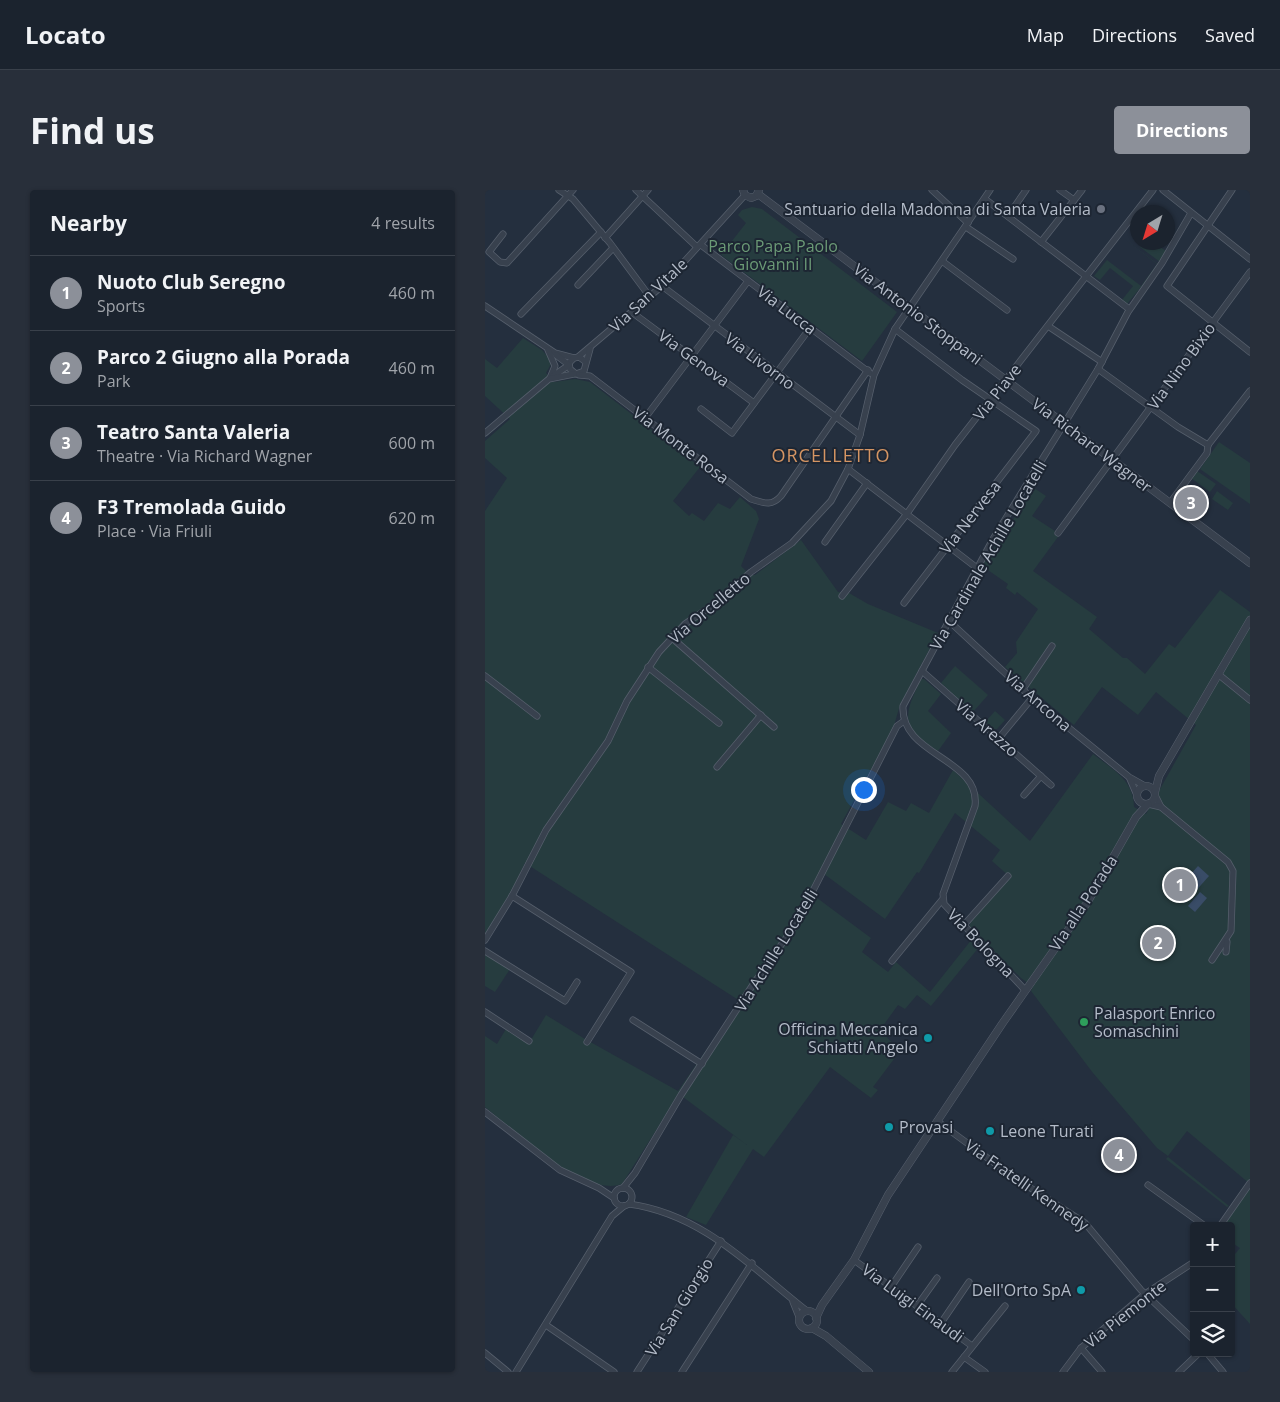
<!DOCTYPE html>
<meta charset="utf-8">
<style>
:root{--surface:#1b232e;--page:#282f3a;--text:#f1f3f6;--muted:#a0a4aa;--line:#39404a;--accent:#8c9099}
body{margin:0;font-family:"Open Sans",sans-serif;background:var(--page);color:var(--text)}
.controls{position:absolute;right:15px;bottom:15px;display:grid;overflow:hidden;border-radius:5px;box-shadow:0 1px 4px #0004}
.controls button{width:45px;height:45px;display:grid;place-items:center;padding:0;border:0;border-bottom:1px solid var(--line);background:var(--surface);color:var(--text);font:25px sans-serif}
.compass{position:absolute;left:645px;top:15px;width:45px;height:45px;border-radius:50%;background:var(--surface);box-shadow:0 1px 4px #0004;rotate:218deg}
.you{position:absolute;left:378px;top:599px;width:18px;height:18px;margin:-12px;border:4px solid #fff;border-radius:50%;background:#1a73e8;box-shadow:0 0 0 8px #1a73e833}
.badge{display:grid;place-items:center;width:32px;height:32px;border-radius:50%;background:var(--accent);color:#fff;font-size:16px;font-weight:700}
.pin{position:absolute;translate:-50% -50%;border:2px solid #fff;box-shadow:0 1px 5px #0006}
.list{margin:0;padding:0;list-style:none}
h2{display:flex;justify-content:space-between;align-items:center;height:65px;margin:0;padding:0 20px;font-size:21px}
h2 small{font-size:16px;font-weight:400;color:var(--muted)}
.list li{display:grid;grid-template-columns:32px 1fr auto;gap:15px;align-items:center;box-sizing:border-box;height:75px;padding:0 20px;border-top:1px solid var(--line)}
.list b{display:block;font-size:19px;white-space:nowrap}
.list p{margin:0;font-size:16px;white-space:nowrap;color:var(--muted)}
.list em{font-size:16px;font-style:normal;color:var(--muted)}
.icon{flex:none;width:28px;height:28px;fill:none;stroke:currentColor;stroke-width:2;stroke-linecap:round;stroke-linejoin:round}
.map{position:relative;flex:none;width:765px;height:1182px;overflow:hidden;border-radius:5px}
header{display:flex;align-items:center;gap:30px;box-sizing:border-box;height:70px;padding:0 25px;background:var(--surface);border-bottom:1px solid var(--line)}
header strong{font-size:24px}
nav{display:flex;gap:28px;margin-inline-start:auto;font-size:18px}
.intro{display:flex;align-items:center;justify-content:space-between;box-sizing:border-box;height:120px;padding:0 30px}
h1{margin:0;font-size:35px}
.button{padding:12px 22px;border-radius:5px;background:var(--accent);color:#fff;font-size:18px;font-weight:700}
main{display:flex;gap:30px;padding:0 30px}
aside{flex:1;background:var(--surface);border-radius:5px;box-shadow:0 1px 4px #0004}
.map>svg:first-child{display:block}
.green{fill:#263c3f;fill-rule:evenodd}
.water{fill:#394c67}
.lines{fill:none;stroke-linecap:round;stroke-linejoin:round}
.minor-casing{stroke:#565f6c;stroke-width:7}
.tertiary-casing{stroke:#565f6c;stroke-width:8}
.minor{stroke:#38414e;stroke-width:5.5}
.tertiary{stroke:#38414e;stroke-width:7}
.worship-dot{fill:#6b7280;stroke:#1d2633;stroke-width:2}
.leisure-dot{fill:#2e9e5b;stroke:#1d2633;stroke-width:2}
.culture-dot{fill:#0f9aa8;stroke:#1d2633;stroke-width:2}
.labels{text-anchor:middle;stroke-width:4;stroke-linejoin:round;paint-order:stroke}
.poi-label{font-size:16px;fill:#b4bcc9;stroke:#1d2633;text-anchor:end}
.park-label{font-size:16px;fill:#6b9a76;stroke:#1d2633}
.street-label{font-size:16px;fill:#b4bcc9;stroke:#1d2633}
.neighbourhood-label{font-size:18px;letter-spacing:1px;fill:#d59563;stroke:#1d2633}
</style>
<header>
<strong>Locato</strong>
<nav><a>Map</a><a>Directions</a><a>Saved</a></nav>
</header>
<div class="intro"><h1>Find us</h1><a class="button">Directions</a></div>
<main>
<aside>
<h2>Nearby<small>4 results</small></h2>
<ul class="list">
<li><span class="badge">1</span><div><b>Nuoto Club Seregno</b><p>Sports</p></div><em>460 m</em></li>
<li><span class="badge">2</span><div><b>Parco 2 Giugno alla Porada</b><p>Park</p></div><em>460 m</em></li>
<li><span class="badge">3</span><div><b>Teatro Santa Valeria</b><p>Theatre · Via Richard Wagner</p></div><em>600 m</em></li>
<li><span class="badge">4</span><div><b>F3 Tremolada Guido</b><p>Place · Via Friuli</p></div><em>620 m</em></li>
</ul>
</aside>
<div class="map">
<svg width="765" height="1182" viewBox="0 0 765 1182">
<rect width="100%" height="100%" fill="#242f3e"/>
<g class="green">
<path d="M267 17 277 19 412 122 377 171 236 65 261 33 253 25 257 20Z"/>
<path d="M638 48 674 75 642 114 637 110 648 96 625 78 615 90 609 86 622 70 656 96 672 74Z"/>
<path d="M658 53H669L681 61 675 72 655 57Z"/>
<path d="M38 148 57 160 64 168 66 174 61 183 69 192 90 189 105 192 215 277 188 311 204 326 207 323 219 331 233 313 245 319 255 307 271 321 274 329 256 376 265 385H270L316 350 353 402 364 403 383 414 453 443 415 515 408 539 356 634 381 650 403 612 421 621 426 613 444 623 468 580 545 651 608 564C627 579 649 590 649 617L661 624 711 535 671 502 653 525 617 497 589 535 520 477 532 463 531 452 553 419 532 402 530 405 521 398 523 394 497 376 549 298 561 306 547 326 570 341 569 344 573 347 548 381 612 427 604 439 638 468H642L660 484 684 454 690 458 735 400 765 422V994L702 941 683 966 672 958 608 883 546 801 548 797 536 788 499 751 446 816 432 805 420 819 413 815 395 840 415 861 388 897 393 900 386 908 345 877 279 967 268 959 221 1035 201 1027 248 945 262 955 194 904 137 994C98 1008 30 941 0 917V846L12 854 21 839 44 853 61 825 100 849 193 901 255 811 40 673 24 707 0 746V321L22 288 0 268V251L25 229 0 206V169L12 178ZM470 623 515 660 507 671 525 687 485 733V738L491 744 445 802 411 772 403 782 377 762 386 748 324 702 335 681 400 729 432 682 434 683Z"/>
<path d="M734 252 765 273V314L715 279Z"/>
<path d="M712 281 731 294 725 302 706 288Z"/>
<path d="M732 301 748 313 743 320 727 309Z"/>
<path d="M470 476 503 505 488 522 456 493Z"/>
<path d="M436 489H439L456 504 443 521 466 543 453 561C415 537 418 527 436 489Z"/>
<path d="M510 521 520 530 512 539H508L500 532Z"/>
<path d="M0 764 25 779 10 802 0 796Z"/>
<path d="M683 967 744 1016 742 1017 681 969Z"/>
<path d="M765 995V1134L746 1113V1069L755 1058 746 1052V1036H737Z"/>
</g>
<g class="water">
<path d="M713 676 724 686 700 713 689 703Z"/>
<path d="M715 702 722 708 710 722 703 716Z"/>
</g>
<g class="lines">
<g class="minor-casing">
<g id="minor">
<path d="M74 0 88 9 125 53 165 107"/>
<path d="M151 0 212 57"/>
<path d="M447 0 483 33"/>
<path d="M575 0 589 10"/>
<path d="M678 0 765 69"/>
<path d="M747 0 682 96 765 162"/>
<path d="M500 9 644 119"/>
<path d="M523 26 541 0"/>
<path d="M481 37 528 69"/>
<path d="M18 44 4 62 15 72 22 73 88 0"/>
<path d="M120 48 163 0"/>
<path d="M556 52 597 0"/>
<path d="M216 55 385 183"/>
<path d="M457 71 522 120"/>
<path d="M93 95 128 58"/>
<path d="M177 96 375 245"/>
<path d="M0 116 70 163 89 168"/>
<path d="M148 123 269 213"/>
<path d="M36 124 116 42"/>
<path d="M563 136 617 172"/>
<path d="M410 139 477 190 551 241 419 413"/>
<path d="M63 160 70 176 65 188"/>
<path d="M93 167 177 96 260 5"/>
<path d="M101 172 94 167 89 168 84 173 85 179 91 184 99 181 105 159"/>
<path d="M613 179 693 237 723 255"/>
<path d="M94 185 105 186 266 309C279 313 286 317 296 306L383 180"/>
<path d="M68 186 84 175 71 165"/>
<path d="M216 219 247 243 325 138"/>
<path d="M160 228 263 91"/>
<path d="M0 243 64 189 89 184"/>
<path d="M723 255 765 201"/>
<path d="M363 279 492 378"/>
<path d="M685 313 722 263 723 255"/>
<path d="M573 343 765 82"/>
<path d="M340 352 382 293"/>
<path d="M357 406 421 325 470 255 668 0"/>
<path d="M465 432 547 508 644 587 660 596"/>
<path d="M186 447 289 537"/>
<path d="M163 477 234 533"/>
<path d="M437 481 566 595"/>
<path d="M733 484 765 510"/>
<path d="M0 486 52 526"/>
<path d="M538 499 567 456"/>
<path d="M514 548 547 508"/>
<path d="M232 577 276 525"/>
<path d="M645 589 651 603"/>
<path d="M539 605 556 586"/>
<path d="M670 605 676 617"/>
<path d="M663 614 676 617 743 672 748 681 746 741 727 770"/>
<path d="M27 706 146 782 102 852"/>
<path d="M478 736 523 686"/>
<path d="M0 750 27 706 61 640 123 551 142 511 174 462 200 434 225 417 266 382 307 353 346 311 363 279 375 245 389 185 410 139 505 0"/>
<path d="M0 761 80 811 92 792"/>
<path d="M741 762 742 752"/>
<path d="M407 771 457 710"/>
<path d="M540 800 459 714 458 704 490 616C496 568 415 566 418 516L508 349 613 179 643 122 677 73 706 23"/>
<path d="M0 822 44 851"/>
<path d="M148 830 217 874"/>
<path d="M0 922 75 980 114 998 129 1008"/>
<path d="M452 931 527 986 600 1033 656 1100 709 1150"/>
<path d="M663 995 720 1036"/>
<circle cx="138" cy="1007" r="9"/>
<path d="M138 998 150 983 196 905 269 793 311 734 412 536 419 531"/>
<path d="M144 1014C218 1024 267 1078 322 1121"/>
<path d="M735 1036 765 993"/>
<path d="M369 1070 487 1156"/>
<path d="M406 1097 433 1057"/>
<path d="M308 1112 314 1127"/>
<path d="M432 1116 452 1088"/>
<path d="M456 1133 484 1092"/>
<path d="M61 1135 129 1182"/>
<path d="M596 1158 617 1182"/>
<path d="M0 1163 23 1182"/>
<path d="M722 1163 738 1182"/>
<path d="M479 1167 500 1182"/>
<path d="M31 1182 127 1026 139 1016"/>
<path d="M152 1182 236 1051"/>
<path d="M197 1182 267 1073"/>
<path d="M467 1182 520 1116"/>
<path d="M578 1182 596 1158 660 1104 709 1072"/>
<path d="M694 1182 714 1163"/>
</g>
</g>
<g class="tertiary-casing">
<g id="tertiary">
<path d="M258 0 260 5 266 8 271 6 274 0"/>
<path d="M273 4 765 373"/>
<circle cx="661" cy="605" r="9"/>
<path d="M670 602 674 586 765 430"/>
<circle cx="323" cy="1130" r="9"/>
<path d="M331 1128 337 1115 369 1070 403 1005 517 834 602 713 651 627 663 614"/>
<path d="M327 1138 341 1146 384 1182"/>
</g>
</g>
<use href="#minor" class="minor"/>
<use href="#tertiary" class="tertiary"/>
</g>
<circle class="worship-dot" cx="616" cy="19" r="5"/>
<circle class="leisure-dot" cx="599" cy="832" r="5"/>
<g class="culture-dot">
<circle cx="443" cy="848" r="5"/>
<circle cx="404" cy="937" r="5"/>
<circle cx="505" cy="941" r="5"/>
<circle cx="596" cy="1100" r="5"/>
</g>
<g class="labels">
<g class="poi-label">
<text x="606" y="25">Santuario della Madonna di Santa Valeria</text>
<text x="609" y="829" text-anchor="start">Palasport Enrico<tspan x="609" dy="18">Somaschini</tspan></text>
<text x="433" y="845">Officina Meccanica<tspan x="433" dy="18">Schiatti Angelo</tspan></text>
<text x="414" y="943" text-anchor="start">Provasi</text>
<text x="515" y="947" text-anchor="start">Leone Turati</text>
<text x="586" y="1106">Dell'Orto SpA</text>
</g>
<g class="park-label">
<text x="288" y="62">Parco Papa Paolo<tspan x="288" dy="18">Giovanni II</tspan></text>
</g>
<g class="street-label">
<text transform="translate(163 105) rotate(-43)" y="6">Via San Vitale</text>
<text transform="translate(302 120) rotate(37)" y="6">Via Lucca</text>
<text transform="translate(433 124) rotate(37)" y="6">Via Antonio Stoppani</text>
<text transform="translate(209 168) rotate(36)" y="6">Via Genova</text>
<text transform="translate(275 171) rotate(37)" y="6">Via Livorno</text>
<text transform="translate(696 176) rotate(-54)" y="6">Via Nino Bixio</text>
<text transform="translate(512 202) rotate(-52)" y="6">Via Piave</text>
<text transform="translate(196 255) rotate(37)" y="6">Via Monte Rosa</text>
<text transform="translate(607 255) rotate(37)" y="6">Via Richard Wagner</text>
<text transform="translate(485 327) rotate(-52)" y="6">Via Nervesa</text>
<text transform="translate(503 365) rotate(-60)" y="6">Via Cardinale Achille Locatelli</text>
<text transform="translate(224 418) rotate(-40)" y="6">Via Orcelletto</text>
<text transform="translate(553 511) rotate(41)" y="6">Via Ancona</text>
<text transform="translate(502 538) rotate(41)" y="6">Via Arezzo</text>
<text transform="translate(598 713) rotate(-57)" y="6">Via alla Porada</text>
<text transform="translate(496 753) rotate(46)" y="6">Via Bologna</text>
<text transform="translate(291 760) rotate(-58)" y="6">Via Achille Locatelli</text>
<text transform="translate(542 995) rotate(35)" y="6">Via Fratelli Kennedy</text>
<text transform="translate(428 1113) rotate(36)" y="6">Via Luigi Einaudi</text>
<text transform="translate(194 1117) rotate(-58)" y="6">Via San Giorgio</text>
<text transform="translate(640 1124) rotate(-38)" y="6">Via Piemonte</text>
</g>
<g class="neighbourhood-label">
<text x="346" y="272">ORCELLETTO</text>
</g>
</g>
</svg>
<div class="controls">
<button>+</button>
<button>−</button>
<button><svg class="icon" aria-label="layers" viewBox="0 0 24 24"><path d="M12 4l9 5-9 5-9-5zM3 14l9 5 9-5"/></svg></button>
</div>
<svg class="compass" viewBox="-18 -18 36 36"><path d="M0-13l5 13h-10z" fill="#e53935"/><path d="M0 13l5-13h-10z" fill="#a0a4aa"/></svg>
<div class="you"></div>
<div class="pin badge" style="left:695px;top:695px">1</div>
<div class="pin badge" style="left:673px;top:753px">2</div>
<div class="pin badge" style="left:706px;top:313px">3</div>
<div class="pin badge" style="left:634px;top:965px">4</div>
</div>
</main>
